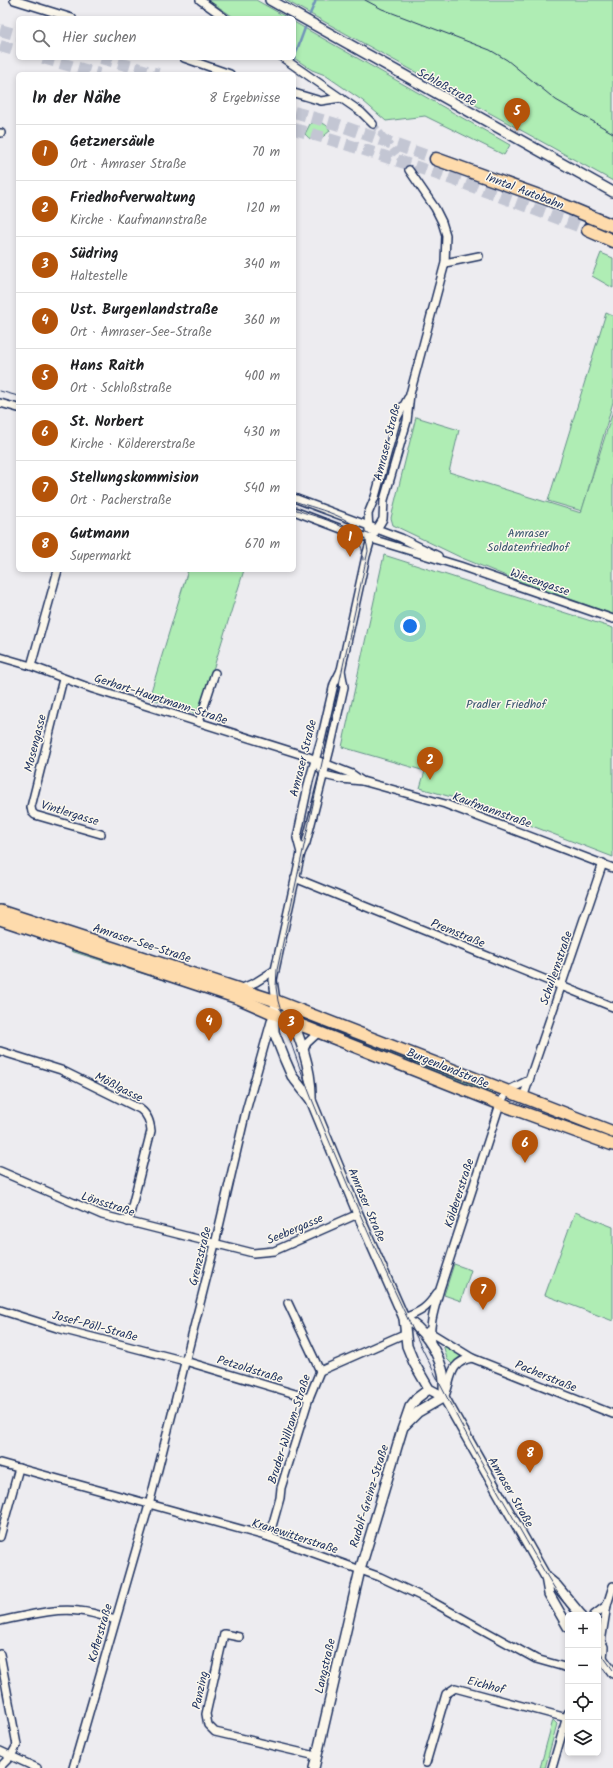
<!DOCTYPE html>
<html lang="de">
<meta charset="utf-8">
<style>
:root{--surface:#fff;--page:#f2f2f2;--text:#202124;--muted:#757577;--line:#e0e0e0;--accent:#b45309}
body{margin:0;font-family:Kalam,sans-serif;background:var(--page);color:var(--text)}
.controls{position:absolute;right:12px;bottom:12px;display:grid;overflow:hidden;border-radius:6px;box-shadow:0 2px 6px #0003}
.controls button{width:36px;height:36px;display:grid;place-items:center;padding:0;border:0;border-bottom:1px solid var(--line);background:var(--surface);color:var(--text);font:20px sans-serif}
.you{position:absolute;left:410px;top:626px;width:14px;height:14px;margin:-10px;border:3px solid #fff;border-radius:50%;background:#1a73e8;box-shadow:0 0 0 6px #1a73e833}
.badge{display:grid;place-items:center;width:26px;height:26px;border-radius:50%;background:var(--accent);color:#fff;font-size:13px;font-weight:700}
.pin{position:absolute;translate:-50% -33px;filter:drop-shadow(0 1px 2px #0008)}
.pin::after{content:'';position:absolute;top:21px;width:14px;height:12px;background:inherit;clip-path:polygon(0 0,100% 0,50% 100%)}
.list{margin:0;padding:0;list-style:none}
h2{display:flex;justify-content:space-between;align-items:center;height:52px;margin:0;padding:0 16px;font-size:17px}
h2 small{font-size:13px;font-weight:400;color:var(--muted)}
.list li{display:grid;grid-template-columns:26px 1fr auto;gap:12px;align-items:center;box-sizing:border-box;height:56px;padding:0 16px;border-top:1px solid var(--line)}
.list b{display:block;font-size:15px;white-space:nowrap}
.list p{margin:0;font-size:13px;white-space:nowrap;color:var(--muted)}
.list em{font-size:13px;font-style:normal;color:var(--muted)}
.icon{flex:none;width:22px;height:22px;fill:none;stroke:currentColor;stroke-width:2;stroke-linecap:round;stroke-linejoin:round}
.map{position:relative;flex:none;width:613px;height:1768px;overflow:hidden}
.search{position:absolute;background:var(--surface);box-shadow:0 2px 6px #0003;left:16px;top:16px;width:280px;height:44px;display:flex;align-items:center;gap:10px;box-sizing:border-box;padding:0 14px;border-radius:6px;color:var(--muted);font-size:15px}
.panel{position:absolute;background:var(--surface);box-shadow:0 2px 6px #0003;left:16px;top:72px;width:280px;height:500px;border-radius:6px}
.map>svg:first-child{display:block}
.green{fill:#afedb4;stroke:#658e89}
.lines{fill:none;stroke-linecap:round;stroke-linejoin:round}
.stream{stroke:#7194b9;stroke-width:2.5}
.street-tunnel{stroke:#c3c6d3;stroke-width:7;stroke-dasharray:7 3.5;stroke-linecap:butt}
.highway-tunnel{stroke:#c3c6d3;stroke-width:12;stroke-dasharray:12 6;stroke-linecap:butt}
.street-casing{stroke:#1b2f5e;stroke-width:10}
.secondary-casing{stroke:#1b2f5e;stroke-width:12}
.primary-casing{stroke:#1b2f5e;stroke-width:14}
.highway-casing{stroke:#1b2f5e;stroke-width:15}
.street{stroke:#fbf7ec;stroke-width:7}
.secondary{stroke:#fbf7ec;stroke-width:9}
.primary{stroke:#fedbac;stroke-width:11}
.highway{stroke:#fedbac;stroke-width:12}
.tram{stroke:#1b2f5e;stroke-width:1}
.labels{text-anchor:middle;stroke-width:3;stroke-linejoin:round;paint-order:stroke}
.street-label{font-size:12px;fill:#1b2f5e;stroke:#fbf7ec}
.park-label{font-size:12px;fill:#39556f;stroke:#fbf7ec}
</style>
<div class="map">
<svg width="613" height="1768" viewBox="0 0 613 1768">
<rect width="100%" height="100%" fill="#edecf0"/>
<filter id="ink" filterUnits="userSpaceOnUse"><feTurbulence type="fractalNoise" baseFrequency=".025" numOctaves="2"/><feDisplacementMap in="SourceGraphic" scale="8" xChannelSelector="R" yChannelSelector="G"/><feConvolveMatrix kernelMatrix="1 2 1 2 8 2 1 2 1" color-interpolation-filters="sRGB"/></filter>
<g filter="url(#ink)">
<g class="green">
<path d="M208 0H256L288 18H235Z"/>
<path d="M285 0H613V181Z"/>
<path d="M294 22 510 145 504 155 425 116 386 121 363 101 325 75 312 70 294 58Z"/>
<path d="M315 122C322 123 327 123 330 131 321 138 315 146 305 134L310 124Z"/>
<path d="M601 253 613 258V288L592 276Z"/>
<path d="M606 313 613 316V402L582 511 548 501Z"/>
<path d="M613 411V614L516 580 462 558 393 525 391 518 416 417 459 430 449 472 581 513Z"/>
<path d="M384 555 613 628V857L472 803 420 788 425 771 342 747Z"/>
<path d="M188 570H244L199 715 149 698Z"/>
<path d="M74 949 224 999 71 951Z"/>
<path d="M312 1022 492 1091 491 1094 311 1024Z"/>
<path d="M575 1212 613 1227V1321L545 1295Z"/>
<path d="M454 1264 471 1270 461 1301 444 1295Z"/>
<path d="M443 1344 462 1355 452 1364 447 1359Z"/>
<path d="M553 1720 557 1724 545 1768H540Z"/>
</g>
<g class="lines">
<g class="stream">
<path d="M310 14 316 0"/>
<path d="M293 61 305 28"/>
</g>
<path class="street-tunnel" d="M373 124 409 170"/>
<g class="highway-tunnel">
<path d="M0 30 18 35"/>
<path d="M0 46 18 51"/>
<path d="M43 58 99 74"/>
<path d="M101 58 158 74"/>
<path d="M294 112 336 124 436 159"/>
<path d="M294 129C394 157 491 192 588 230"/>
</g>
<g class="street-casing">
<g id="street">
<path d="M14 0 72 18"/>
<path d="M200 0 225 18"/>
<path d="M184 58 230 74"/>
<path d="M283 58 361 112 373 124"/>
<path d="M294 93 321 101 341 98"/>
<path d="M0 133H1"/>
<path d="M445 263 479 256"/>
<path d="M0 403 18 408"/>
<path d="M294 498 401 538 438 556"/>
<path d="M294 511 352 533 460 566 613 619"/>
<path d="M369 530 368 514 375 497 397 418 408 398"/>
<path d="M0 657 31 666 93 689 306 756 352 774 362 781"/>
<path d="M31 666 58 570"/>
<path d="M63 679 31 807 32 812 35 815 101 834"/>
<path d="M199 722 215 673"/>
<path d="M316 760 324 775 341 779 362 781 445 804 613 868"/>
<path d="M301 853 297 838 309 781 321 740 334 684 341 670 366 556 371 539 383 519 384 500 407 421 410 394 445 263 446 235 442 222 435 208 409 170"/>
<path d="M295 878 613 1007"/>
<path d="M240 989 256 982 275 970"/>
<path d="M276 1001 273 980 275 970 301 853 306 843 330 749 344 687 341 670"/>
<path d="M0 1051 61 1070 140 1109C148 1115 150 1122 151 1131L128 1222"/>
<path d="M303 1051 307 1043 319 1032"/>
<path d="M523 1098 603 863"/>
<path d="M0 1171 102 1215 253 1253 274 1251 358 1214"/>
<path d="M288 1303 320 1371"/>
<path d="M0 1310 57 1328 185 1361 309 1398"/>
<path d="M404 1318C421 1312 427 1308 437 1293"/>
<path d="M428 1331 472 1358 613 1414"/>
<path d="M431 1345C429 1324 434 1310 440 1289L500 1104 507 1091 529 1080"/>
<path d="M446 1393C452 1376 450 1362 472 1358"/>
<path d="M0 1463 269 1537 380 1577 429 1600 536 1659 568 1668"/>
<path d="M0 1537 19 1468"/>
<path d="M269 1537 280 1498 281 1488 309 1398 320 1371 404 1334"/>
<path d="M594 1615 607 1605"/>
<path d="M0 1621C26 1616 53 1608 79 1611 92 1612 103 1616 115 1620"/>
<path d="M239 1637 224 1634 206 1714 208 1725 215 1732 316 1756"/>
<path d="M601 1642 607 1605 613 1586"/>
<path d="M0 1654 17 1745 11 1756 0 1767"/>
<path d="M0 1751 37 1768"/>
<path d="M426 1763 446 1694 455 1688 567 1718"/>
<path d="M73 1768 149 1505 215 1244 246 1111 272 1018"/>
<path d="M552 1768 568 1713"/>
</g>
</g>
<g class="secondary-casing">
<g id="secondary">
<path d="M270 0 613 192"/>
<path d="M276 1001 274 1014V1032L285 1060 292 1076 311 1100 358 1214 404 1318 407 1346 414 1363 429 1389 444 1397"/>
<path d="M286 1005C299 1036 312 1067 311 1100"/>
<path d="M404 1318C423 1328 436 1349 442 1369 445 1378 444 1388 444 1397L546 1577 549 1594 568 1627"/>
<path d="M405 1425 418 1412 444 1397"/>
<path d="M546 1577 557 1586 581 1615"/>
<path d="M598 1638 603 1647 602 1658"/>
<path d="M598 1657 602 1658 613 1673"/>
<path d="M314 1768 360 1570 402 1430 410 1407 417 1398 429 1389"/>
</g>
</g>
<g class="primary-casing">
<g id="primary">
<path d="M0 911 276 1001 613 1132"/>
<path d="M0 919 238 998 293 1022 500 1104 613 1145"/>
</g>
</g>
<g class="highway-casing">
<g id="highway">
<path d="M436 159 553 201 613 226"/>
<path d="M588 230 613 241"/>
</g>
</g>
<use href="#street" class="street"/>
<use href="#secondary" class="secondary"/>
<use href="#primary" class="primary"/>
<use href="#highway" class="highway"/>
<g class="tram">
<path d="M365 0 382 9 490 50 507 60 556 100 613 133"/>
<path d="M0 391 18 396"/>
<path d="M294 501C321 511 365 517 368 551L277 970 276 987 278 1001C296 1067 325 1130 351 1193 396 1299 443 1395 500 1495 524 1535 545 1577 573 1615"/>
<path d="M294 509C320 519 365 525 363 560"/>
<path d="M598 1649 613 1670"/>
</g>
</g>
</g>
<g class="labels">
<g class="street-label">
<text transform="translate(447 87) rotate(29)" y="4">Schloßstraße</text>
<text transform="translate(525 191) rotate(21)" y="4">Inntal Autobahn</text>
<text transform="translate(387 442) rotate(-76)" y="4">Amraser Straße</text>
<text transform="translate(540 582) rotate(19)" y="4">Wiesengasse</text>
<text transform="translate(161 699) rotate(18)" y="4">Gerhart-Hauptmann-Straße</text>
<text transform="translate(35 743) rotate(-76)" y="4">Mosengasse</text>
<text transform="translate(303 758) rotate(-76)" y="4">Amraser Straße</text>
<text transform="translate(492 810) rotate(20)" y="4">Kaufmannstraße</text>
<text transform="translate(70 813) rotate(17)" y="4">Vintlergasse</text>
<text transform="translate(458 933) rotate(22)" y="4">Premstraße</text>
<text transform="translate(142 943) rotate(18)" y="4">Amraser-See-Straße</text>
<text transform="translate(556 968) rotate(-71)" y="4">Schullernstraße</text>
<text transform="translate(448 1068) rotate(22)" y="4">Burgenlandstraße</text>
<text transform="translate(119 1087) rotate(27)" y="4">Mößlgasse</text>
<text transform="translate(459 1193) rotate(-72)" y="4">Köldererstraße</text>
<text transform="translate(108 1204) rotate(18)" y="4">Lönsstraße</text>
<text transform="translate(367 1205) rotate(67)" y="4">Amraser Straße</text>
<text transform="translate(295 1229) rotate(-23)" y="4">Seebergasse</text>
<text transform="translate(200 1256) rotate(-76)" y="4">Grenzstraße</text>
<text transform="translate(95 1326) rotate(15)" y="4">Josef-Pöll-Straße</text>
<text transform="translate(250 1369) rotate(17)" y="4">Petzoldstraße</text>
<text transform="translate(546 1376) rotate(22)" y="4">Pacherstraße</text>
<text transform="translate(289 1429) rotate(-72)" y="4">Bruder-Willram-Straße</text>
<text transform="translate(511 1492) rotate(60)" y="4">Amraser Straße</text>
<text transform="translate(369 1496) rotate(-73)" y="4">Rudolf-Greinz-Straße</text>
<text transform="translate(295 1536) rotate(18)" y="4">Kranewitterstraße</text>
<text transform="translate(100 1633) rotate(-74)" y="4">Koflerstraße</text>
<text transform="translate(325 1666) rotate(-77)" y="4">Langstraße</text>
<text transform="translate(486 1685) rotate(15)" y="4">Eichhof</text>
<text transform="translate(200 1690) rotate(-78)" y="4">Panzing</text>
</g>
<g class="park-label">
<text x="528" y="537">Amraser<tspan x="528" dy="14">Soldatenfriedhof</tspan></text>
<text x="506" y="708">Pradler Friedhof</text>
</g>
</g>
</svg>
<div class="controls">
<button>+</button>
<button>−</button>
<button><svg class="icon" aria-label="locate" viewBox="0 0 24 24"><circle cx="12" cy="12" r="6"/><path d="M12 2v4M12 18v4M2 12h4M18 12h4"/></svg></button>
<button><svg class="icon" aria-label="layers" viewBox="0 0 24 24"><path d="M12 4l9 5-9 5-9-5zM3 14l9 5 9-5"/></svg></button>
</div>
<div class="you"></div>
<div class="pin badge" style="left:350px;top:557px">1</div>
<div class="pin badge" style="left:430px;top:780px">2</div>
<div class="pin badge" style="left:291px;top:1042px">3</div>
<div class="pin badge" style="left:209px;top:1041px">4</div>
<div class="pin badge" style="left:517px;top:131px">5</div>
<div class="pin badge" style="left:525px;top:1163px">6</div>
<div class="pin badge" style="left:483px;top:1310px">7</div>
<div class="pin badge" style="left:530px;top:1473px">8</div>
<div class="search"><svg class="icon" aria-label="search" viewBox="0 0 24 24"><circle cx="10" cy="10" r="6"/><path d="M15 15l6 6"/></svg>Hier suchen</div>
<section class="panel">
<h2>In der Nähe<small>8 Ergebnisse</small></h2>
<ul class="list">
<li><span class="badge">1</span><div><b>Getznersäule</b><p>Ort · Amraser Straße</p></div><em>70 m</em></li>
<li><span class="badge">2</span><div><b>Friedhofverwaltung</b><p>Kirche · Kaufmannstraße</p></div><em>120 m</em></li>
<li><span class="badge">3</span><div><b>Südring</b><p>Haltestelle</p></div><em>340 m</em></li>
<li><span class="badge">4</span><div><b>Ust. Burgenlandstraße</b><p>Ort · Amraser-See-Straße</p></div><em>360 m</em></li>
<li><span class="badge">5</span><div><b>Hans Raith</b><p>Ort · Schloßstraße</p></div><em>400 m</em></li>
<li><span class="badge">6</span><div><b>St. Norbert</b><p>Kirche · Köldererstraße</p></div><em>430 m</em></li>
<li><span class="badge">7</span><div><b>Stellungskommision</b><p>Ort · Pacherstraße</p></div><em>540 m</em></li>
<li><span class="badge">8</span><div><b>Gutmann</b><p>Supermarkt</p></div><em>670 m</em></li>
</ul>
</section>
</div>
